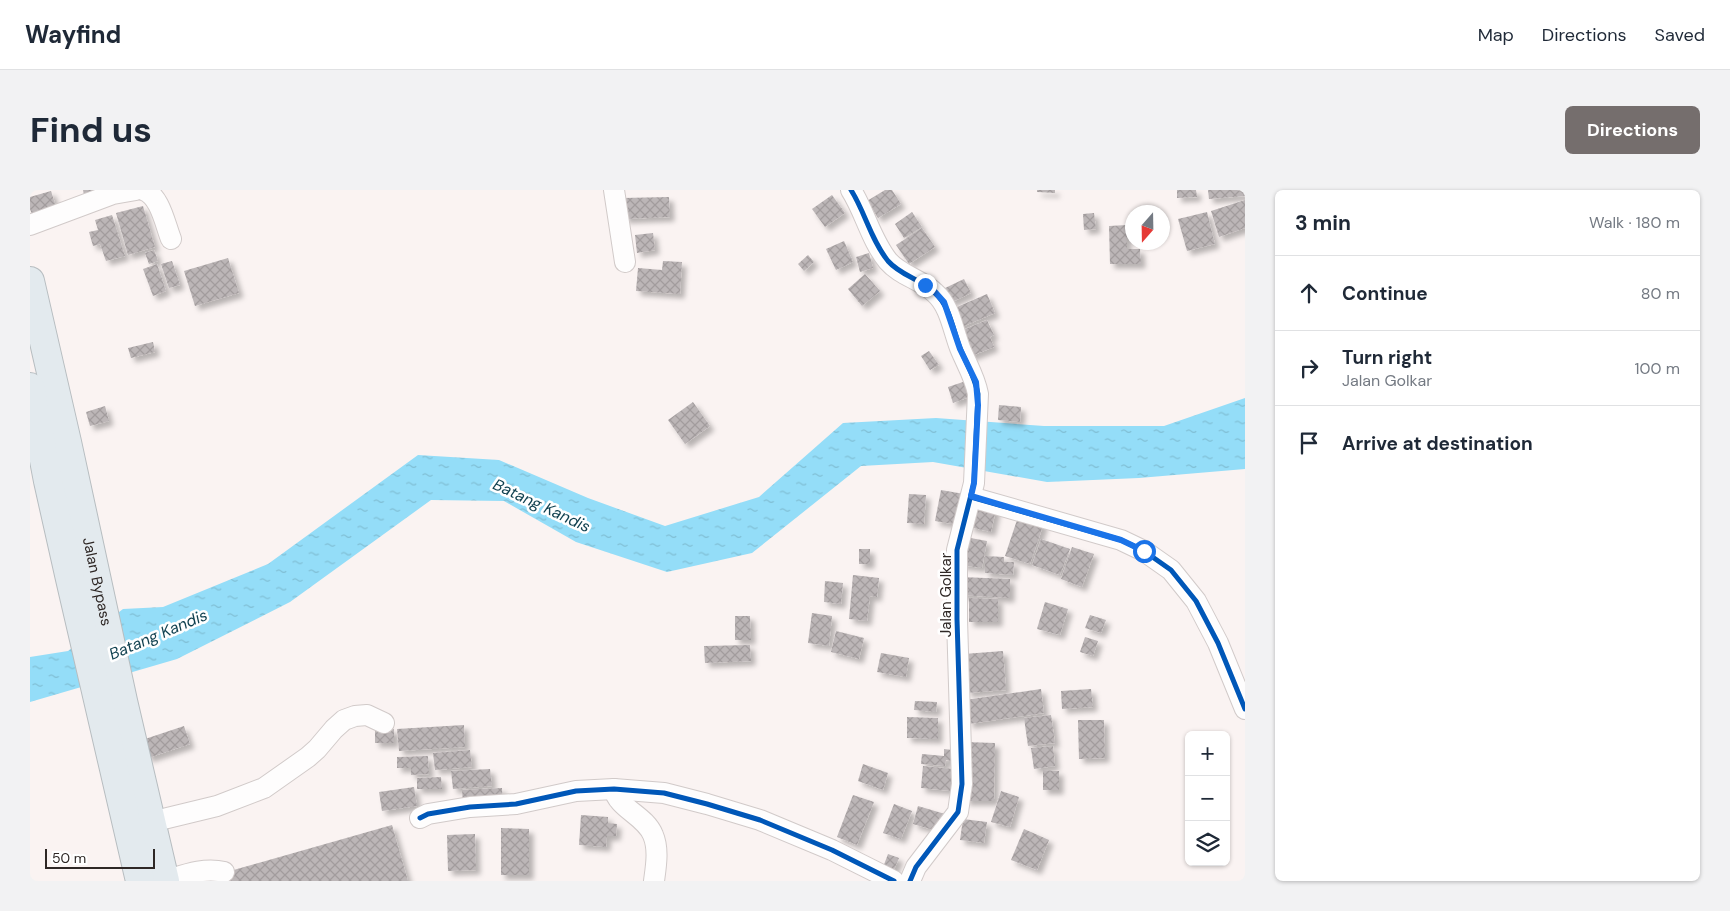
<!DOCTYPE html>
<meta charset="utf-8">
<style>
:root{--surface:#fff;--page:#f2f2f3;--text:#1f2937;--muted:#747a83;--line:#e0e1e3;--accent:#756e6d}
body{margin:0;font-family:"DM Sans",sans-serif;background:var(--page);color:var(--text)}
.controls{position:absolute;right:15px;bottom:15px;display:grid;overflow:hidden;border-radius:8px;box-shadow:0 1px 4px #0004}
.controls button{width:45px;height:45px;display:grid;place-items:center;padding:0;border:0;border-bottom:1px solid var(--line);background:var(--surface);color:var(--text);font:25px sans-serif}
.compass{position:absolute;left:1095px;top:15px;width:45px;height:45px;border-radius:50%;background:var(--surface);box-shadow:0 1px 4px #0004;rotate:200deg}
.scale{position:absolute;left:15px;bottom:12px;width:110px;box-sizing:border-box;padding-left:5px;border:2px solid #2e2725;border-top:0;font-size:14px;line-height:18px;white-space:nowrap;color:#2e2725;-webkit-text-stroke:4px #fff;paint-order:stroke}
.stop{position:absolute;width:15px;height:15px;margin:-11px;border:4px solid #1a73e8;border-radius:50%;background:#fff}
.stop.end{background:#1a73e8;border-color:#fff;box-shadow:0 1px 5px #0008}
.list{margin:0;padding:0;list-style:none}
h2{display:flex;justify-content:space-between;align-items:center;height:65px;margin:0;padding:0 20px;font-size:21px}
h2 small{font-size:16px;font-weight:400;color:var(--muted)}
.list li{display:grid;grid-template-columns:32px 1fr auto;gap:15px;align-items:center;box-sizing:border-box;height:75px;padding:0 20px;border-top:1px solid var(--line)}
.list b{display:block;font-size:19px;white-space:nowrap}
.list p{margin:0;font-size:16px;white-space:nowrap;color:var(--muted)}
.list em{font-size:16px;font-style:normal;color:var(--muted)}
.icon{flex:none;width:28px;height:28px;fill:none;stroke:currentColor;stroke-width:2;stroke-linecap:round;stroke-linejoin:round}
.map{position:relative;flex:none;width:1215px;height:691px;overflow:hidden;border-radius:8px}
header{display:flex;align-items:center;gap:30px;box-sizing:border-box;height:70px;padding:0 25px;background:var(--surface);border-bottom:1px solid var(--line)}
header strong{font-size:24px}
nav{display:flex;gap:28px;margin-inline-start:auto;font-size:18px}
.intro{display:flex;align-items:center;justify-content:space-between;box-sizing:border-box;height:120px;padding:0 30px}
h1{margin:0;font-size:35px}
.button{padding:12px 22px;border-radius:8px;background:var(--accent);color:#fff;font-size:18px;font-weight:700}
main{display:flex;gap:30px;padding:0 30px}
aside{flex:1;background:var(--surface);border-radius:8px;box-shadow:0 1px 4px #0004}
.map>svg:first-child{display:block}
.water{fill:url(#water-ripples)}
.building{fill:url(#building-cross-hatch);filter:url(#shadow)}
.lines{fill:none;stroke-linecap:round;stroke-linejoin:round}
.minor-casing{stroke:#d1cac9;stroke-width:22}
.highway-casing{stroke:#b7bdc0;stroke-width:30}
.minor{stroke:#fefdfd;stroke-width:20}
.highway{stroke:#e3eaee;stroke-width:28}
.cycleway-casing{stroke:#fff;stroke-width:8}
.cycleway{stroke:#0057b8;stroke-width:5}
.route{stroke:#1a73e8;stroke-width:6}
.labels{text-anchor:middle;stroke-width:5;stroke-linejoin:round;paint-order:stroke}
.street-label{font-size:15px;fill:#2e2725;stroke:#fff}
.water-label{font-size:16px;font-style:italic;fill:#0e3f4e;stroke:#fff}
</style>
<header>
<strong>Wayfind</strong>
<nav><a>Map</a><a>Directions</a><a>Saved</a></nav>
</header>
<div class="intro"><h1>Find us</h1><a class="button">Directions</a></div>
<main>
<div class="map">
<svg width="1215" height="691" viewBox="0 0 1215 691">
<defs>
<pattern id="water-ripples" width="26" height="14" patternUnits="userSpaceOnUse" patternTransform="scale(1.25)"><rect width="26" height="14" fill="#94ddf8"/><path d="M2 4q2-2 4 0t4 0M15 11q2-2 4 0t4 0" fill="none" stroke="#80bed4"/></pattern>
<pattern id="building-cross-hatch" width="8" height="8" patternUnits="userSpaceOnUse" patternTransform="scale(1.25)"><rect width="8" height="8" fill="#bcb6b7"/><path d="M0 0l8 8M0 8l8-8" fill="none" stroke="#a29c9d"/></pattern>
<filter id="shadow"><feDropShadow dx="4.5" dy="4.5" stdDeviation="2.5" flood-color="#0004"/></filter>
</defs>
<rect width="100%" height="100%" fill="#faf3f2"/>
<path class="water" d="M1215 208V279L1109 288 1017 292 903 272 831 276 722 363 637 382 546 352 474 311 401 310 260 412 147 469 0 512V467L38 461 93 419 133 417 238 374 388 265 469 270 558 308 635 336 729 307 813 233 906 228 1014 236H1134Z"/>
<g class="building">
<path d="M53 0H87L55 10Z"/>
<path d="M855 0H862L871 14 848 28 837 11Z"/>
<path d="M1007 0H1025V3L1007 2Z"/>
<path d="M1147 0H1166L1167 7 1147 8Z"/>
<path d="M1178 0H1215V6L1179 9Z"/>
<path d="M21 1 27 20 3 27 0 19V7Z"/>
<path d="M802 5 815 23 795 37 782 19Z"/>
<path d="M639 7 640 27 594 29 593 8Z"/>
<path d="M1215 10V38L1189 47 1181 21Z"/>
<path d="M113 16 125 57 98 65 86 23Z"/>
<path d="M882 22 892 37 874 48 865 34Z"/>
<path d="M1177 22 1185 54 1157 61 1148 29Z"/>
<path d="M1064 23 1066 39 1054 40 1053 24Z"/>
<path d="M82 25 95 66 76 71 70 54 63 56 59 42 68 40 65 30Z"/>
<path d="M1097 35V59H1110L1111 74H1080L1079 36Z"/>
<path d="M892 38 905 57 879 74 866 55Z"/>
<path d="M623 43 625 60 607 63 605 45Z"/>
<path d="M814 51 823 72 806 80 796 59Z"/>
<path d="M124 60 128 71 119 74 115 63Z"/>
<path d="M839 63 843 78 830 82 826 67Z"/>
<path d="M778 65 784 72 774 81 768 74Z"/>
<path d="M198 68 209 103 165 116 154 81Z"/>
<path d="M142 71 150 95 139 98 131 74Z"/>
<path d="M633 71 652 72 650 104 606 101 608 78 632 80Z"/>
<path d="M127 74 136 101 123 106 113 79Z"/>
<path d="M835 84 850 101 832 116 818 99Z"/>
<path d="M934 89 941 103 920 113 913 99Z"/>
<path d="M957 104 965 123 927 139 920 120Z"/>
<path d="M957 130 964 145 960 147 964 157 939 167 928 142Z"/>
<path d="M123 152 125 162 101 168 98 158Z"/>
<path d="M899 161 909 175 900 180 891 166Z"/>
<path d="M936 191 942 206 923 213 918 197Z"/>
<path d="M663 212 680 236 655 254 638 230Z"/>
<path d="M969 215 991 217 990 232 968 230Z"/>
<path d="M75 216 79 231 60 236 56 222Z"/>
<path d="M911 300 934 304 928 335 905 331Z"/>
<path d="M879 304 896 305 894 334 877 333Z"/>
<path d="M944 310 967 315 961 342 939 337Z"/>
<path d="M989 324 1014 333 1000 374 975 366Z"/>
<path d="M935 347 957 351 952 378 930 375Z"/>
<path d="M1011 349 1040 359 1030 385 1002 375Z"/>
<path d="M1042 357 1064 364 1052 397 1031 389Z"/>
<rect x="829" y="359" width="11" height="15"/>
<path d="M955 366 974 367V372H984L983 385 955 383Z"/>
<path d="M823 385 849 388 847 407 840 406 837 431 819 429Z"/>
<path d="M931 387 980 389V408L930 405Z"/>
<path d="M795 391 813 393 811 414 794 412Z"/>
<path d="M939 408 968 409V432H939Z"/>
<path d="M1015 412 1038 419 1030 445 1007 439Z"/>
<path d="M782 423 802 426 799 456 778 453Z"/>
<path d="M1060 425 1076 430 1071 443 1055 438Z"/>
<path d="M705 426H720L721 450H705Z"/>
<path d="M806 441 834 448 829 469 801 462Z"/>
<path d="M1055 447 1068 451 1063 466 1050 462Z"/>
<path d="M720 455 721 471 675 473 674 456Z"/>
<path d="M973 461 976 500 937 503 934 464Z"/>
<path d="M851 463 879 468 876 487 847 482Z"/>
<path d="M1011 499 1014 523 939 534 935 510Z"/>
<path d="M1061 499 1063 517 1032 519 1031 501Z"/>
<path d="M885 511 907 512 906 522 884 520Z"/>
<path d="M1021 525 1025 553 998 556 994 528Z"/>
<path d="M877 527 908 528V549L877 548Z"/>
<path d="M1048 530H1074L1075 568 1049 569Z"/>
<path d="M434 535 435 557 369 561 367 539Z"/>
<path d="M154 536 160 554 118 568 112 550Z"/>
<path d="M345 538 364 539V553H345Z"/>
<path d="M935 552 965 553 964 611H935Z"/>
<path d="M1023 556 1025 576 1004 579 1001 558Z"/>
<path d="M914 559 922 560V571L916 570 915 576 891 574 892 564 914 566Z"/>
<path d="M440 560 442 577 405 580 403 563Z"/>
<path d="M398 566 399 584 381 585V578H367V567Z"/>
<path d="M833 574 858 583 853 600 828 591Z"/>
<path d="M893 576 924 579 922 601 891 598Z"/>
<path d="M460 579 462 596 423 599 421 581Z"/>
<path d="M1013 580 1029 581V600H1013Z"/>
<path d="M411 587 412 599H387V588Z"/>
<path d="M384 597 387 616 352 621 349 602Z"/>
<path d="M472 598 473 614 433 616 432 600Z"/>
<path d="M971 601 989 607 980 637 961 632Z"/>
<path d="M823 605 844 612 827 655 807 647Z"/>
<path d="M864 614 882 621 871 649 853 643Z"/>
<path d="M888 616 915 624 910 642 883 634Z"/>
<path d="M551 625 578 627V633L587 634 586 646H577L576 657 549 655Z"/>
<path d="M933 629 957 632 954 653 930 650Z"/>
<path d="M362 635 378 691H195L193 683Z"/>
<path d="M471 638 499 639V685H471Z"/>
<path d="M994 639 1019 650 1007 680 981 670Z"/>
<path d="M445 644 446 680 418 681 417 645Z"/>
<path d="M858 664 869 668 862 684 852 680Z"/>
</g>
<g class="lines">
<g class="minor-casing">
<g id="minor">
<path d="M113 0C130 5 135 34 141 49"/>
<path d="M584 0 595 72"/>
<path d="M821 0C835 22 841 50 858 71 871 86 891 89 905 103 920 116 923 140 930 158 936 173 945 187 948 204L944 293 927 360V429L932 594 928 622 886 677 880 691"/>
<path d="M0 35 83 4 106 0"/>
<path d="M941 307 1091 350 1114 361 1141 380 1166 411 1188 453 1215 519"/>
<path d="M584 599C588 619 615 625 623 645 629 659 626 676 624 691"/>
<path d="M390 628 398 624 440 617 486 614 546 601 584 599 634 603 677 614 730 630 802 660 864 691"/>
<path d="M121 632 187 616 234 598 278 567 287 559 304 539 314 530 325 526 337 525 354 533"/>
<path d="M134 691C154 685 174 677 194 682"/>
</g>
</g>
<g class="highway-casing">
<g id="highway">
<path id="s1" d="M0 91 37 252 93 511 135 691"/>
<path d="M0 197 18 291 40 389 110 691"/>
</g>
</g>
<use href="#minor" class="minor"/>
<use href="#highway" class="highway"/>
<g class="cycleway-casing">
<g id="cycleway">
<path d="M821 0C835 22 841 50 858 71 871 86 891 89 905 103 920 116 923 140 930 158 936 173 945 187 948 204L944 293 927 360V429L932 594 928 622 886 677 880 691"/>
<path d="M941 307 1091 350 1114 361 1141 380 1166 411 1188 453 1215 519"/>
<path d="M390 628 398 624 440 617 486 614 546 601 584 599 634 603 677 614 730 630 802 660 864 691"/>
</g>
</g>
<use href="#cycleway" class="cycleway"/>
</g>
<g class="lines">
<path class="route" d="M895 95 905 102 914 112 930 159 946 192 948 215 944 293 941 306 1091 350 1114 361"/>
</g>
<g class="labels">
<g class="street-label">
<text dy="5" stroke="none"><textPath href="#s1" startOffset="308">Jalan Bypass</textPath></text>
<text transform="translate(916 405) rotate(-90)" y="5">Jalan Golkar</text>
</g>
<g class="water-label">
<text transform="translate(512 315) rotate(25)" y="6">Batang Kandis</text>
<text transform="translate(128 444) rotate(-23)" y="6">Batang Kandis</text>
</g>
</g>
</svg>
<div class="controls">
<button>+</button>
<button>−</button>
<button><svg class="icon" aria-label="layers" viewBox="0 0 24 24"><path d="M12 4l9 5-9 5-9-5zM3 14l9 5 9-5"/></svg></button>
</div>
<svg class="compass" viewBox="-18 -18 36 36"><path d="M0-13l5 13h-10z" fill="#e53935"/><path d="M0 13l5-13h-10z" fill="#747a83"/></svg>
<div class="scale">50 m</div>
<div class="stop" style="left:1114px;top:361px"></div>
<div class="stop end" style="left:895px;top:95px"></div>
</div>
<aside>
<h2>3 min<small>Walk · 180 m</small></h2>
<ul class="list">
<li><svg class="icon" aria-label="ahead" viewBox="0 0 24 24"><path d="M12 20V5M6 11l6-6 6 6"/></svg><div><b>Continue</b></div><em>80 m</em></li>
<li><svg class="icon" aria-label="right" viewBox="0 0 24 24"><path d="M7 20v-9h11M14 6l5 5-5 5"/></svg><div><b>Turn right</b><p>Jalan Golkar</p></div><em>100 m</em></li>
<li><svg class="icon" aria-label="arrive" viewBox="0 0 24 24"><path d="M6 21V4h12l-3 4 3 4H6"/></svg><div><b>Arrive at destination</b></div></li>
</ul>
</aside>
</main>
